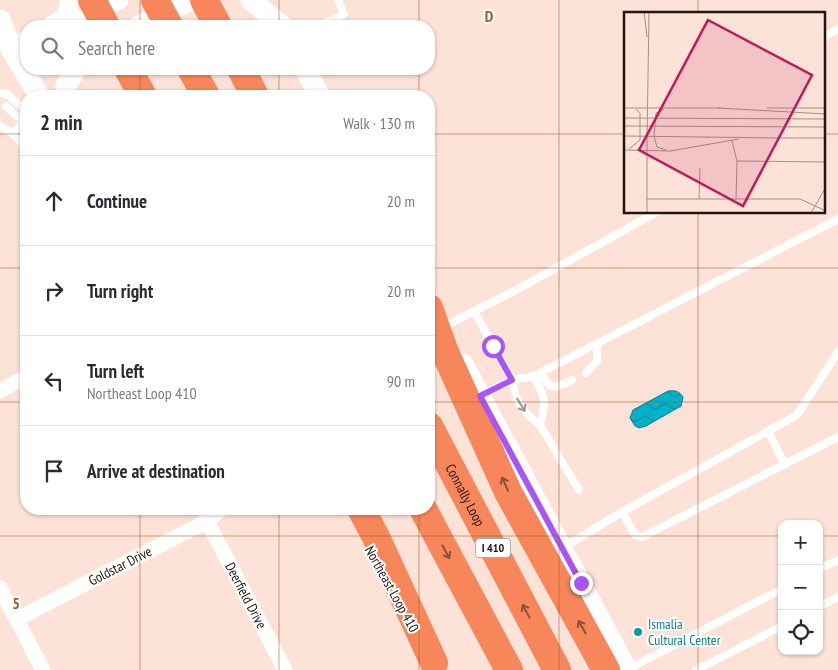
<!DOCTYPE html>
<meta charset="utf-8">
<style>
:root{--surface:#fff;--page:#f7f7f7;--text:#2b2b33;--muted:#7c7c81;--line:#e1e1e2}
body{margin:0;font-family:"PT Sans Narrow",sans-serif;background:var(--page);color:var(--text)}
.controls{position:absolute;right:15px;bottom:15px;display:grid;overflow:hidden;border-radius:10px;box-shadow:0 1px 4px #0004}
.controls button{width:45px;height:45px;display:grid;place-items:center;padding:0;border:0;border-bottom:1px solid var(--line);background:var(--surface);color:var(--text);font:25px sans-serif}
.stop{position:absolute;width:15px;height:15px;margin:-11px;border:4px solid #a855f7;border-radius:50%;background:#fff}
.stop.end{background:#a855f7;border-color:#fff;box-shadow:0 1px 5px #0008}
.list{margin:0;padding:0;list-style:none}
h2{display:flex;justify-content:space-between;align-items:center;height:65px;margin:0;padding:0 20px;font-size:21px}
h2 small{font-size:16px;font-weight:400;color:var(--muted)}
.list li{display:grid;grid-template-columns:32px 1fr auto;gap:15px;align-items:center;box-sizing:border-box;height:90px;padding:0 20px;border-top:1px solid var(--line)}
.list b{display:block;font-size:19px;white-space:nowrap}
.list p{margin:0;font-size:16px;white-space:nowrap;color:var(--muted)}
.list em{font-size:16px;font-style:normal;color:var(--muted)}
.icon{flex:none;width:28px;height:28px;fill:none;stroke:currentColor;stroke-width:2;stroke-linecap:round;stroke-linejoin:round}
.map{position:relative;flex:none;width:838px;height:670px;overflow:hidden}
.search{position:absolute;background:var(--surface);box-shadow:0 1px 4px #0004;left:20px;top:20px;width:415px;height:55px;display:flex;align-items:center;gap:12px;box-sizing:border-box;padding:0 18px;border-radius:20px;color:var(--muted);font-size:19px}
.panel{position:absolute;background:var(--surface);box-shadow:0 1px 4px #0004;left:20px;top:90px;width:415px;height:425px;border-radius:20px}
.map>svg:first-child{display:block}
.water{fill:url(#water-waves);stroke:#0b8391}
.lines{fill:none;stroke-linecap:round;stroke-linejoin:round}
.service{stroke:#fff;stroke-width:8}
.minor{stroke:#fff;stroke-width:15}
.tertiary{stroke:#fff;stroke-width:19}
.secondary{stroke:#fff;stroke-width:21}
.motorway{stroke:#f7875a;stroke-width:28}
.oneway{stroke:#9b9694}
.oneway2{stroke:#8c4e36}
.route{stroke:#a855f7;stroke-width:6}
.grid{fill:none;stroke:#9c5b27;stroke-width:1;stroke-opacity:0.55}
.culture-dot{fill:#0f9aa8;stroke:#fff;stroke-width:2}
.labels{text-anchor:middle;stroke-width:4;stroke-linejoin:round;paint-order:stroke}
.shield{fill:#fff;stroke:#645c59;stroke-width:1}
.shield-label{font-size:12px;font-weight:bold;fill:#211612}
.street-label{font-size:14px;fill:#211612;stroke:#fff}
.culture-label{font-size:14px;fill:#0d838f;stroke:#fff;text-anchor:start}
.inset-road{fill:none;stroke:#a49088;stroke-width:1}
.view{fill:#c2185b;fill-opacity:0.15;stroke:#c2185b;stroke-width:2.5}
.inset-edge{fill:none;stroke:#211612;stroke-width:2.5}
.grid-label{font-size:16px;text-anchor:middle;font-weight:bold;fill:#9c5b27;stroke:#fff;stroke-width:4;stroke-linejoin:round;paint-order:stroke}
</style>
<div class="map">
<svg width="838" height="670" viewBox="0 0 838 670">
<defs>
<pattern id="water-waves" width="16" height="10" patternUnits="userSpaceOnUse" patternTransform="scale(1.25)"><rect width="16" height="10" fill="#01b2c8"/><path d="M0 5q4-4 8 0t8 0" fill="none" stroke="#0390a1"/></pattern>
</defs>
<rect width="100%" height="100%" fill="#fce2d7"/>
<path class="water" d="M668 391C675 390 679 391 683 397L681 406 646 426 639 428 635 426 630 418 633 410Z"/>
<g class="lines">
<g class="service">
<path d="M319 26 344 14 338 0"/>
<path d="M824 37 838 29"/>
<path d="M0 93 7 94 26 111"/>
<path d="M6 106 16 116 26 120"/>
<path d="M0 126 12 133 26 147"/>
<path d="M12 133 26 120"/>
<path d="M474 311 512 380 534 376 838 219"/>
<path d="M443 327 518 289 657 212"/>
<path d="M541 373 549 385 556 387 572 380"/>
<path d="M586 373 597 361V344"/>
<path d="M534 376C545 398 547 401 540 425"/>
<path d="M481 395 512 380C515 400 523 413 540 425L579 490"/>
<path d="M768 431 785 465"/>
<path d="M622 512 635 535 642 537 838 437"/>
<path d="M564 547 622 512 797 415 838 352"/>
<path d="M819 569 838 560"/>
<path d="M819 607 838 597"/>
<path d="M628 669 782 589"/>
<path d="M696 670 782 626"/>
</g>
<g class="minor">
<path d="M0 391 26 377"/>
<path id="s1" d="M207 521 285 670"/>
<path d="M0 588 43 670"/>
<path id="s2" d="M17 619 207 521 222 509"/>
</g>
<g class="tertiary">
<path d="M66 17 70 0"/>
<path d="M50 26 66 17 80 21 119 0"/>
<path d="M11 49 26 40"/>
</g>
<g class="secondary">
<path d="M251 0 282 26"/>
<path d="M0 20 11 49 39 96"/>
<path d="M139 26 191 0"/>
<path d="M305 69 320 96"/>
<path d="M66 96V85L76 69"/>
<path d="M463 364 627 670"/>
</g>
<g class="motorway">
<path d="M92 0 106 26"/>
<path d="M155 0 169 26"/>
<path d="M204 0 218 26"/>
<path d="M128 69 143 96"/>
<path d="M191 69 206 96"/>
<path d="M241 69 255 96"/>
<path d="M429 308 444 350 508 492 606 670"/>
<path id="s3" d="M429 426 557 670"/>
<path d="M361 509 376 537 434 663"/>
<path d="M423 509 509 670"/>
</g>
</g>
<defs><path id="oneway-shaft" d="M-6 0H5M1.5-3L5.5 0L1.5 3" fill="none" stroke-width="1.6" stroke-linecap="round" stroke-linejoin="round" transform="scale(1.25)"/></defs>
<use class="oneway" href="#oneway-shaft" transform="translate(521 405) rotate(59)"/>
<g class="oneway2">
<use href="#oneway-shaft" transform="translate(505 484) rotate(-114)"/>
<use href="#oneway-shaft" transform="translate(446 552) rotate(62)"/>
<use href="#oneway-shaft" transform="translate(526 611) rotate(-118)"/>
<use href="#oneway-shaft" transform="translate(582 627) rotate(-119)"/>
</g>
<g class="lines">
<path class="route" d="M493 346 512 380 480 396 581 583"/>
</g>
<path class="grid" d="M140 0V26M279 0V26M419 0V26M559 0V670M698 0V14M140 69V96M279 69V96M419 69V96M0 134H26M429 134H626M824 134H838M698 212V670M0 268H26M429 268H838M0 402H26M429 402H838M140 509V670M279 509V670M419 509V670M0 536H782M819 536H838"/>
<circle class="culture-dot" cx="638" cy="632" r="5"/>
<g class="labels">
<rect class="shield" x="475.5" y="538.5" width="35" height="19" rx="4"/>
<g class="shield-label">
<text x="493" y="552">I 410</text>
</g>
<g class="street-label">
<text dy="5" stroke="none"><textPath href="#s3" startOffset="78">Connally Loop</textPath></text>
<text dy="5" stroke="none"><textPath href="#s2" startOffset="116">Goldstar Drive</textPath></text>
<text transform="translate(392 589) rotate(61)" y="5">Northeast Loop 410</text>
<text dy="5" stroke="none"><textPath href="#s1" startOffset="84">Deerfield Drive</textPath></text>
</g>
<g class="culture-label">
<text x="648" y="629">Ismalia<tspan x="648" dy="16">Cultural Center</tspan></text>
</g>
</g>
<g transform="translate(624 12)">
<rect width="201" height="201" fill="#fce2d7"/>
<path class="inset-road" d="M20 0 23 25M0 96H97M94 96 202 102M143 96H202M40 97 32 101 30 124 33 135 42 138M0 106 202 107M0 114 202 115M0 124 154 126M153 126H202M23 129 25 0M108 129 113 149 112 187M5 137 16 128V101L12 97M0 138 46 139 115 127M113 149 202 150M23 187H176L202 199M75 187 76 156M23 201V129M187 201 202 175"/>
<path class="view" d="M84 8 188 63 119 194 15 138Z"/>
<rect width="201" height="201" class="inset-edge"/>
</g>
<g class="grid-label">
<text x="489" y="22">D</text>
<text x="16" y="609">5</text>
</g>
</svg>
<div class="controls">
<button>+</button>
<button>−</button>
<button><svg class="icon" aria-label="locate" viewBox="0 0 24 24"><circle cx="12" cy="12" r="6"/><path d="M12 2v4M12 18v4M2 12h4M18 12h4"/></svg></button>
</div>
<div class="stop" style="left:493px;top:346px"></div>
<div class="stop end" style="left:581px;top:583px"></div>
<div class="search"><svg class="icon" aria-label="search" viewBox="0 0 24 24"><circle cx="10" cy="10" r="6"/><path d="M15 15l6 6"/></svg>Search here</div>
<section class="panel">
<h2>2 min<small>Walk · 130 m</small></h2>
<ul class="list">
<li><svg class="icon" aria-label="ahead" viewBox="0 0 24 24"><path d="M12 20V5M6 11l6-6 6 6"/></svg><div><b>Continue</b></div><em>20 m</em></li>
<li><svg class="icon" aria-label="right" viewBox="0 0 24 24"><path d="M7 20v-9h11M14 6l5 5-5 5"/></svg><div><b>Turn right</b></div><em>20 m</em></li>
<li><svg class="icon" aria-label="left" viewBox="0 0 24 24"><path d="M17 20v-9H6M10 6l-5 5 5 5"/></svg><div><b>Turn left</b><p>Northeast Loop 410</p></div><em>90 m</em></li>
<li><svg class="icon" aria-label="arrive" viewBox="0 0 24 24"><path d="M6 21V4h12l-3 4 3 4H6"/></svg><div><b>Arrive at destination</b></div></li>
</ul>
</section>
</div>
